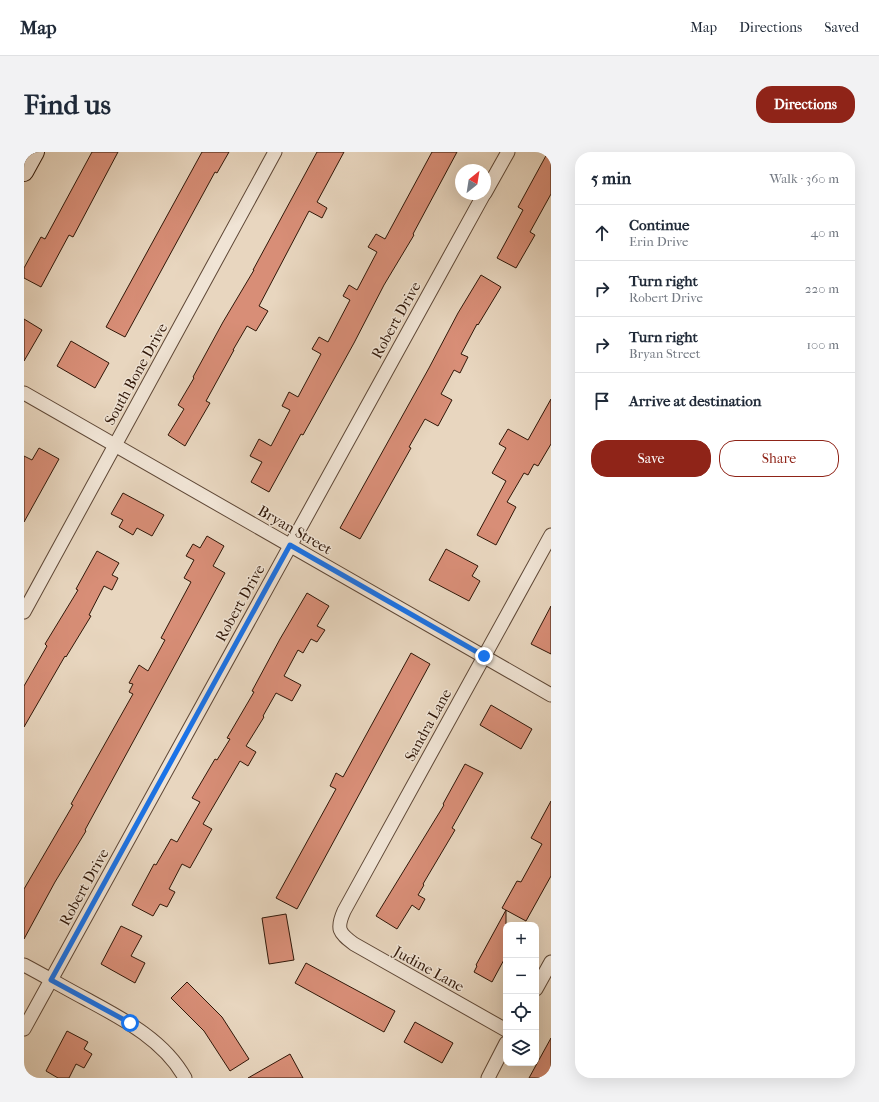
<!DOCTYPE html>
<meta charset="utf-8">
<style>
:root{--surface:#fff;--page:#f2f2f3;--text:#1f2937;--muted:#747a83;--line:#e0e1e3;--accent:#8f2418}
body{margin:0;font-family:"IM FELL French Canon",serif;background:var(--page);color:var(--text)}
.controls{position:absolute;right:12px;bottom:12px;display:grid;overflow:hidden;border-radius:8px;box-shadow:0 4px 16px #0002}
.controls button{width:36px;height:36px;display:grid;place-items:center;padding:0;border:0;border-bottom:1px solid var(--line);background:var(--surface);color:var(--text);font:20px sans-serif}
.compass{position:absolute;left:431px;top:12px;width:36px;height:36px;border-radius:50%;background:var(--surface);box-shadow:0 4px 16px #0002;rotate:30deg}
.stop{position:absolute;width:12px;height:12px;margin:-9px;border:3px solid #1a73e8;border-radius:50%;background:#fff}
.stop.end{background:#1a73e8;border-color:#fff;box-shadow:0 1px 4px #0008}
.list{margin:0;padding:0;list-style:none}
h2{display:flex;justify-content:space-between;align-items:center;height:52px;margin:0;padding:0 16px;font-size:17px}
h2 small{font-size:13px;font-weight:400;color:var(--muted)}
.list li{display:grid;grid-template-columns:26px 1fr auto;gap:12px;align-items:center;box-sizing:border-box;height:56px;padding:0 16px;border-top:1px solid var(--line)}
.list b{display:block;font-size:15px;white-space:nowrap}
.list p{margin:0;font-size:13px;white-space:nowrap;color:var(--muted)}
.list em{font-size:13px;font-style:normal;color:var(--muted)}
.actions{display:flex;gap:8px;padding:12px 16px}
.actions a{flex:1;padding:9px 0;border:1px solid var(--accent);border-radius:16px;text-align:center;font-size:14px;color:var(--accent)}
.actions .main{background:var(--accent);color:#fff}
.icon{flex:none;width:22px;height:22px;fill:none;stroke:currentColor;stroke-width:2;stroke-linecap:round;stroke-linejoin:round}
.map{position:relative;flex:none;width:527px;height:926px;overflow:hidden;border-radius:16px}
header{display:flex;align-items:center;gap:24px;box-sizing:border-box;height:56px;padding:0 20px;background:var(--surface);border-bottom:1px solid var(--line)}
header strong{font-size:19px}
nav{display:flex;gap:22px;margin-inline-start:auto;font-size:14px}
.intro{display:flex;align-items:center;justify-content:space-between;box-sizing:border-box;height:96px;padding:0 24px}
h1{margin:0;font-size:28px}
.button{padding:10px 18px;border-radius:16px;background:var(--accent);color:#fff;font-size:14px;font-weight:700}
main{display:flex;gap:24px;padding:0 24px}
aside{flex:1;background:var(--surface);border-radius:16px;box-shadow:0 4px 16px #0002}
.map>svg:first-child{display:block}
.building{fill:#d88e77;stroke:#301708}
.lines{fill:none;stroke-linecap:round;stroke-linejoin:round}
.street-casing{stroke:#5e4736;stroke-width:15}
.secondary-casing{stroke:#301708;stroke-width:20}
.street{stroke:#f0e4d5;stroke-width:13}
.secondary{stroke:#f0e4d5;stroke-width:18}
.route{stroke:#1a73e8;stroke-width:5}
.labels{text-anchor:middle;stroke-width:3;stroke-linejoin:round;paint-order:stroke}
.street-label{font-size:15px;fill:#301708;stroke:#f0e4d5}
</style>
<header>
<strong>Map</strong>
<nav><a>Map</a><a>Directions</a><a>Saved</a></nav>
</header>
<div class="intro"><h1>Find us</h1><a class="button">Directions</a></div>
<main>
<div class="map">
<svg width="527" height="926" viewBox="0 0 527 926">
<rect width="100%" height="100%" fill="#e8d6bf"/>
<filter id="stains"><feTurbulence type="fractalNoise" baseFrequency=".005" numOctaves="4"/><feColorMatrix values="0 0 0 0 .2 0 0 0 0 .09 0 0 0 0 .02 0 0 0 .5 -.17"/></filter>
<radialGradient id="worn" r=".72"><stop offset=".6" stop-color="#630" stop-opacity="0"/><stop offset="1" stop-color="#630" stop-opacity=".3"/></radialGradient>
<g class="building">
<path d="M68 0H94L49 85 45 83 17 135 0 126V116L17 85 21 87Z"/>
<path d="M178 0H205L193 21 191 20 101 185 82 175Z"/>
<path d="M293 0H320L293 50 303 56 298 66 285 59 235 154 244 159 232 179 223 174 209 198H210L182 249 186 251 161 294 144 283 160 257 154 253 170 226 169 225 199 170 230 118H229Z"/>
<path d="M408 0H433L389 82 390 83 360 133 330 191 279 283 277 282 245 340 227 330 238 310 226 304 235 287 247 294 266 258 258 254 265 240 274 245 297 202 288 197 295 185 304 190 326 148 319 144 325 133 333 138 353 100 344 95 352 82 361 87Z"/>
<path d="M524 0H527V42L506 80 511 83 492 116 473 106 499 58 494 55Z"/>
<path d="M457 123 477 135 454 173 453 172 437 202 444 205 436 221 430 218 417 242 428 248 414 274 401 267 385 295 387 296 336 387 316 376 405 216 434 161Z"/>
<path d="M0 167 18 178 0 209Z"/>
<path d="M47 189 85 211 71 236 33 214Z"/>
<path d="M527 247V292L514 314 510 312 504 323 500 321 483 350 492 355 472 393 453 383 482 329 468 321 482 296 475 292 484 277 504 288Z"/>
<path d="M15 296 35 307 0 370V304L8 308Z"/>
<path d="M99 341 140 363 128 384 113 376 109 383 95 375 99 368 87 362Z"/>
<path d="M183 384 200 394 189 414 201 421 61 678 62 679 31 730 0 787V737L49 653 47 652 109 542 105 540 109 532 105 531 115 513 124 519 141 488 137 486 167 430 160 426 170 408 162 404 169 392 176 396Z"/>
<path d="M422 397 454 414 448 424 456 429 445 449 405 428Z"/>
<path d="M73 399 95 411 88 423 94 426 88 438 80 434 65 463 67 464 42 505 41 504 0 575V534L23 494 21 492 54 438 52 437Z"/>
<path d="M283 441 305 454 293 474 301 478 293 490 287 487 279 501 274 498 260 524 277 533 268 549 252 541 239 564 240 565 222 594 232 600 224 614 216 609 179 672 188 677 166 716 158 712 145 737 151 740 143 755 136 752 129 764 108 753 130 712 132 713 147 687 153 690 176 650 168 646 191 607 193 608 206 587 203 586 230 540 228 539 256 487Z"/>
<path d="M527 454V502L507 492Z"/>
<path d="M387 501 406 512 273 757 252 746 312 637 306 634 312 621 319 625Z"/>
<path d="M467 553 508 577 497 597 456 573Z"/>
<path d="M441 612 459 621 428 676 431 678 399 732 400 733 394 743 401 747 395 758 388 753 373 777 352 764 420 653 419 652Z"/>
<path d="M527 649V724L502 769 478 756 493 729 497 730 518 692 507 686Z"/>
<path d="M482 758V804L468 830 450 820 453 814 452 813Z"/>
<path d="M262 762 270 808 245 812 238 766Z"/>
<path d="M97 774 118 784 107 804 121 811 111 831 77 812Z"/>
<path d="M282 811 371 859 360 880 271 831Z"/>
<path d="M163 830 198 865 225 907 206 919 180 879 147 846Z"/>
<path d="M391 870 429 891 418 911 380 890Z"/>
<path d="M43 879 64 890 60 897 68 902 60 916 52 912 45 926H34L22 919Z"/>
<path d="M527 886V926H505Z"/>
<path d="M266 902 279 926H224Z"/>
</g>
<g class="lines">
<g class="street-casing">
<g id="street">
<path d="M461 41 484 0"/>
<path d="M0 241 527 543"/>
<path d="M0 460 251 0"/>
<path d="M0 813C21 824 41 836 62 847 99 867 140 888 161 926"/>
<path d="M512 837 527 810"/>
<path d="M0 877 460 42"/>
<path d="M482 878 330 792C315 781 312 777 320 759L527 383"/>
<path d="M464 926 482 891"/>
</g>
</g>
<g class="secondary-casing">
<path id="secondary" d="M0 20 11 0"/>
</g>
<use href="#street" class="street"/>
<use href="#secondary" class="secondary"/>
</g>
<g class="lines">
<path class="route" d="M106 871 27 828 266 393 460 504"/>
</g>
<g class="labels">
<g class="street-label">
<text transform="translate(372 168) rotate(-61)" y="5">Robert Drive</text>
<text transform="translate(112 222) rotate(-61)" y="5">South Bone Drive</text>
<text transform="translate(271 378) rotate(30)" y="5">Bryan Street</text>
<text transform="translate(216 451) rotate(-61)" y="5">Robert Drive</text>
<text transform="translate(404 573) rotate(-61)" y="5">Sandra Lane</text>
<text transform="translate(60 735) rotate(-61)" y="5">Robert Drive</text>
<text transform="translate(405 817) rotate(29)" y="5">Judine Lane</text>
</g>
</g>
<rect width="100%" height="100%" filter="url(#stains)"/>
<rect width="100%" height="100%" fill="url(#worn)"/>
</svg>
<div class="controls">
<button>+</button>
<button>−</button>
<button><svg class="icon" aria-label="locate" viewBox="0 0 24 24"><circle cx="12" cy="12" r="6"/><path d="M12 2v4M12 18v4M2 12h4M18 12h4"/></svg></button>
<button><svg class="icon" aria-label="layers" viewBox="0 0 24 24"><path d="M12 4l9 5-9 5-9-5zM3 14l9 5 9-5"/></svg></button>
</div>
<svg class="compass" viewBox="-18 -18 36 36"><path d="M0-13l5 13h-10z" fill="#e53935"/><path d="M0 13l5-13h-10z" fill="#747a83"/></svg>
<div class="stop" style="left:106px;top:871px"></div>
<div class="stop end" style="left:460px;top:504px"></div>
</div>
<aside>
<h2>5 min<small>Walk · 360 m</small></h2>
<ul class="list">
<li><svg class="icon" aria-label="ahead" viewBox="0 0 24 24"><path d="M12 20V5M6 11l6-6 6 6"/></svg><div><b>Continue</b><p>Erin Drive</p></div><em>40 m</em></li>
<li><svg class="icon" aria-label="right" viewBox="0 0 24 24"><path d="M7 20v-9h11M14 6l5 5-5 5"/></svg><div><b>Turn right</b><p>Robert Drive</p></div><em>220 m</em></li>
<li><svg class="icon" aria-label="right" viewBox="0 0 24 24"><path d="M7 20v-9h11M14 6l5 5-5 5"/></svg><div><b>Turn right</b><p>Bryan Street</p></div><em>100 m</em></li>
<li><svg class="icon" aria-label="arrive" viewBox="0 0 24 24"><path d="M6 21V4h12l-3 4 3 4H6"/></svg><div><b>Arrive at destination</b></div></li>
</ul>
<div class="actions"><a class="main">Save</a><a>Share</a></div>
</aside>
</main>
